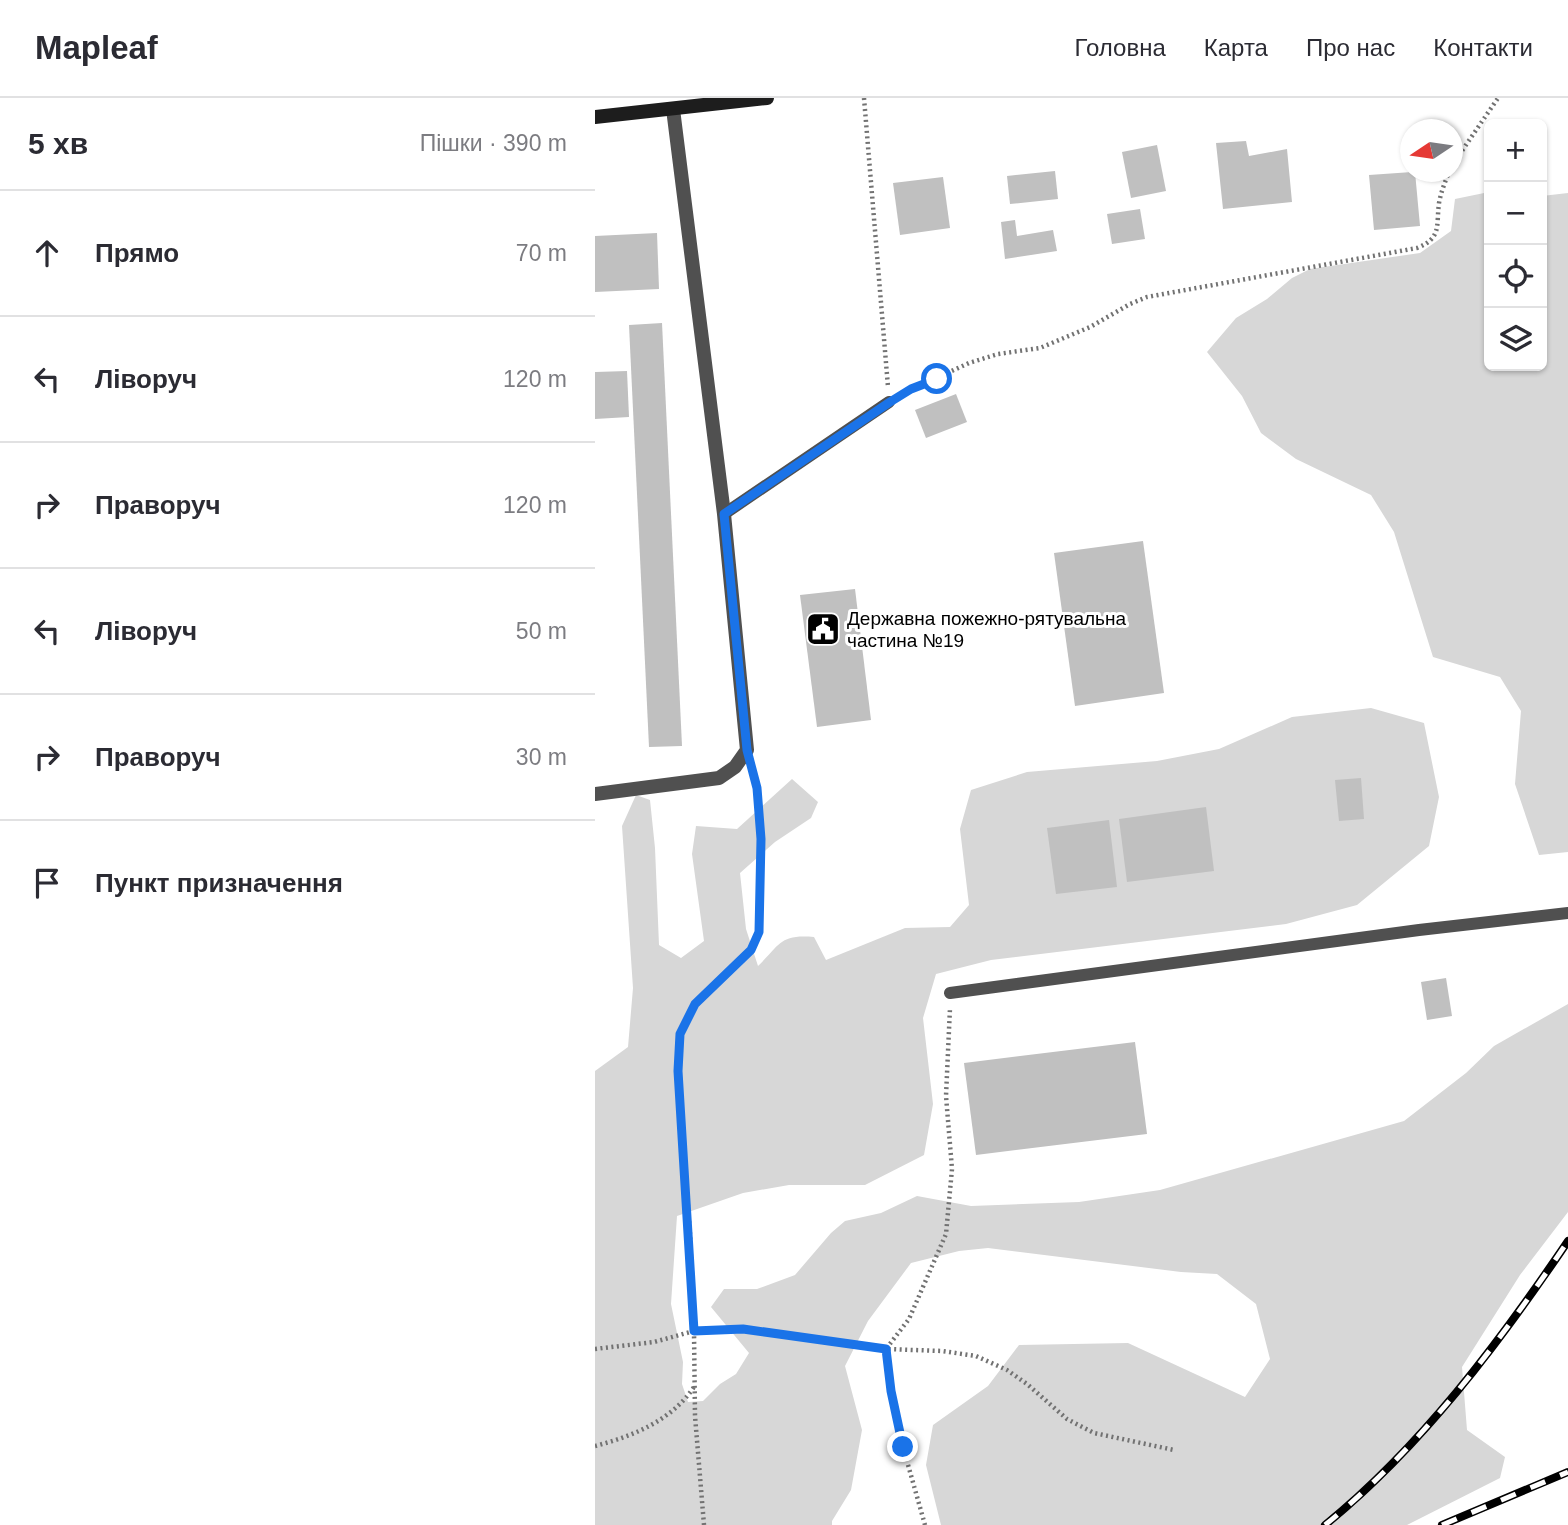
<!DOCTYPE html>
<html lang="uk">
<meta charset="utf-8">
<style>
:root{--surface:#fff;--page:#f7f7f7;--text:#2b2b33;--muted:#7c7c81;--line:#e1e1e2}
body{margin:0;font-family:Helvetica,sans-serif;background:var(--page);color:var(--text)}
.controls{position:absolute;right:21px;top:21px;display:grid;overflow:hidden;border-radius:10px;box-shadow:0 2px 5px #0004}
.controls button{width:63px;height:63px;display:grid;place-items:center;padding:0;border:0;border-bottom:2px solid var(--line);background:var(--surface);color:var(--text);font:35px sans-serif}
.compass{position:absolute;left:805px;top:21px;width:63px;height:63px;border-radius:50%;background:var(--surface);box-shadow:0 2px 5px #0004;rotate:257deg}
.stop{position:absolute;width:21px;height:21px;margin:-16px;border:5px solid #1a73e8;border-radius:50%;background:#fff}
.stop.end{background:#1a73e8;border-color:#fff;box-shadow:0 2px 7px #0008}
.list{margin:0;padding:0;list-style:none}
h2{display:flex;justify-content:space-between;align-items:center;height:91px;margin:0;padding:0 28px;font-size:30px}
h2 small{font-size:23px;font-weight:400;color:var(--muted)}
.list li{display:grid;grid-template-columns:46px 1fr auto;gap:21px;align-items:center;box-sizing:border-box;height:126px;padding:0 28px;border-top:2px solid var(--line)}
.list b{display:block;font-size:26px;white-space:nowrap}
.list em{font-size:23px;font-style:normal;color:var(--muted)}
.icon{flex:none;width:38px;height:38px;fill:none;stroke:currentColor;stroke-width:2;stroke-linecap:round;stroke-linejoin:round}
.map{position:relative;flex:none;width:973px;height:1427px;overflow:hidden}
header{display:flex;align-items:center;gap:42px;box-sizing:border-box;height:98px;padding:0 35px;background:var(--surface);border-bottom:2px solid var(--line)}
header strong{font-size:33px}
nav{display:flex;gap:38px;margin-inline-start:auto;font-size:24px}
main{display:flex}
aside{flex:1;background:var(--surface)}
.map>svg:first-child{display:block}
.green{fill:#d7d7d7}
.building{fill:#c0c0c0}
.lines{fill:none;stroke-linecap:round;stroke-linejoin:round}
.path{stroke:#727272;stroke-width:4.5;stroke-dasharray:2 3.5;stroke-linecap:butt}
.lane{stroke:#505050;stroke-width:12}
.street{stroke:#505050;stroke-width:14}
.secondary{stroke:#1d1d1d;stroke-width:14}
.rail-casing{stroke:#000;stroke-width:8}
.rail{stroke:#fff;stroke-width:5;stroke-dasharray:16;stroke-linecap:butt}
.route{stroke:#1a73e8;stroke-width:9}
.labels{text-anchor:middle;stroke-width:6;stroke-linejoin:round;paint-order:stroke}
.poi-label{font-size:19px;fill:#000;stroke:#fff;text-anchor:start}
</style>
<header>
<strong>Mapleaf</strong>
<nav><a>Головна</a><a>Карта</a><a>Про нас</a><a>Контакти</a></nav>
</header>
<main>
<aside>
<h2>5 хв<small>Пішки · 390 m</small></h2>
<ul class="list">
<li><svg class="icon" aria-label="ahead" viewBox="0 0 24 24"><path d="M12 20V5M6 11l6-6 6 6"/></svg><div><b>Прямо</b></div><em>70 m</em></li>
<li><svg class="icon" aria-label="left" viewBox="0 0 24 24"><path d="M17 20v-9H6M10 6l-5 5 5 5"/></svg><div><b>Ліворуч</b></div><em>120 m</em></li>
<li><svg class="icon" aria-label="right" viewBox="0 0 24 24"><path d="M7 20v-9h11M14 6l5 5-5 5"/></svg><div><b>Праворуч</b></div><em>120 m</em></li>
<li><svg class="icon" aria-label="left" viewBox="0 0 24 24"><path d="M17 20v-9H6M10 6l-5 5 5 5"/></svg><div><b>Ліворуч</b></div><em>50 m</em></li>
<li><svg class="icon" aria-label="right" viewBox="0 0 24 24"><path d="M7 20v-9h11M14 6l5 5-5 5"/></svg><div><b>Праворуч</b></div><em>30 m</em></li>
<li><svg class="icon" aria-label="arrive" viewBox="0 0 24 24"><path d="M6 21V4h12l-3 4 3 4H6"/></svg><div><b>Пункт призначення</b></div></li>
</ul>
</aside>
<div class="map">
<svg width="973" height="1427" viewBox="0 0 973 1427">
<rect width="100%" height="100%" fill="#fff"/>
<g class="green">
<path d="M894 94V268H947V98L973 95V754L944 757 920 686 926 613 905 579 838 559 799 434 776 397 701 361 666 335 647 298 612 254 641 220 672 201 697 180 715 171 825 155 856 133 860 101Z"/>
<path d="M776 610 829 625 844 699 834 748 762 807 691 826 396 862 341 876 328 920 338 1006 329 1057 270 1087H194L148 1095 82 1118 76 1206 88 1264 87 1286 93 1304 108 1303 125 1286 141 1276 154 1255 116 1209 129 1191H162L200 1177 236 1135 250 1123 286 1115 322 1098 376 1108 484 1104 565 1092 809 1023 871 975 899 948 973 906V1114L925 1177 867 1269 872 1332 910 1359 905 1380 812 1427H346L331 1367 338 1327 393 1288 424 1247 533 1245 650 1299 675 1261 661 1206 622 1176 586 1174 393 1150 364 1153 316 1165 273 1223 250 1268 267 1332 256 1392 237 1423V1427H0V973L33 949 38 890 27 728 41 697 55 702 60 750 64 847 86 860 109 843 97 756 101 728 142 731 197 681 223 704 216 720 180 744 145 775 151 831 163 868C185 847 184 836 219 839L231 862 310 830 355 829 374 807 365 731 376 692 432 674 562 663 624 651 697 619Z"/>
</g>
<g class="building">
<path d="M651 43 654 58 692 51 697 104 628 111 621 45Z"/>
<path d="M562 47 571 93 536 100 527 54Z"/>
<path d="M460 73 463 101 415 106 412 78Z"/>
<path d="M817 74H820L825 128 779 132 774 77Z"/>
<path d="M348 79 355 130 305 137 298 85Z"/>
<path d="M545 111 550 141 517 146 512 116Z"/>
<path d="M420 122 422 138 458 132 462 153 410 161 406 124Z"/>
<path d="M62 135 64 191 0 194V138Z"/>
<path d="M67 225 87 648 54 649 34 227Z"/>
<path d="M32 273 34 319 0 321V274Z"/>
<path d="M361 296 372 324 331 340 320 312Z"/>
<path d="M548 443 569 595 480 608 459 455Z"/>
<path d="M260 491 276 622 222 629 205 497Z"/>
<path d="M766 680 769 721 744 723 740 682Z"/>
<path d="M611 709 619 773 532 784 524 721Z"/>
<path d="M514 722 522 789 461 796 452 730Z"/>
<path d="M851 880 857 918 832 922 826 884Z"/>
<path d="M540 944 552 1036 381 1057 369 965Z"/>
</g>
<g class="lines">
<g class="path">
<path d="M269 0 293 289"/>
<path d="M858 66 903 0"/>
<path d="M307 296 374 265 403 256 445 250 495 229 535 206 552 199 822 150C847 140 841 128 844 105 846 94 850 84 854 74"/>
<path d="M0 1251 59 1244 99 1233 148 1231 291 1251 347 1253 381 1258 412 1272 432 1286 472 1321 499 1335 579 1352"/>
<path d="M0 1348C38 1338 76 1323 99 1289"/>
<path d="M109 1427 100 1318 99 1233 95 1136 83 973 85 936 100 906 156 852 164 834 166 741 162 690 157 673"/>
<path d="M330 1427 308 1349 296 1293 291 1251 314 1221 351 1136 357 1071 351 998 355 910"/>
</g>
<g class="lane">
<path d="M129 416 294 304"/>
<path d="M355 895 824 832 973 815"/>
</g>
<path class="street" d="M0 696 124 680 140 669 152 652 129 416 78 11"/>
<path class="secondary" d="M0 19 172 0"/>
<g class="rail-casing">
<g id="rail">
<path d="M730 1427C826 1349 904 1245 973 1143"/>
<path d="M847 1427 973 1374"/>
</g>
</g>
<use href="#rail" class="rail"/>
</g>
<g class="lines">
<path class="route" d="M308 1349 296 1293 291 1251 148 1231 99 1233 83 973 85 936 100 906 156 852 164 834 166 741 162 690 152 652 129 416 295 304 316 291 342 281"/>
</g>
<defs>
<g id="civic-square" transform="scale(1.75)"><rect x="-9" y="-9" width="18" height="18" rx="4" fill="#000" stroke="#fff"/><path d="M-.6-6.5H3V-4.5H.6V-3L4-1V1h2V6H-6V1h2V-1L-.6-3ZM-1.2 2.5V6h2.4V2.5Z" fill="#fff"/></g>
</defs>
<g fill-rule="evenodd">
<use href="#civic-square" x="228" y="531"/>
</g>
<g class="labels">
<g class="poi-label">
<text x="252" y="527">Державна пожежно-рятувальна<tspan x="252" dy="22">частина №19</tspan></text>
</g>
</g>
</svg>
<div class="controls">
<button>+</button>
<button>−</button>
<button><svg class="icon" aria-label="locate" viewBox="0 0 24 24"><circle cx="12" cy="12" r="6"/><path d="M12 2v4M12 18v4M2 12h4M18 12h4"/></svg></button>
<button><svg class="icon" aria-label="layers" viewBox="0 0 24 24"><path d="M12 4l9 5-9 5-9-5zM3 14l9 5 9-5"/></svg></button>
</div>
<svg class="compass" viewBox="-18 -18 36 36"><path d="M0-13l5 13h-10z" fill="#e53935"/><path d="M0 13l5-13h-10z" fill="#7c7c81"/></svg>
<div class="stop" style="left:342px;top:281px"></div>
<div class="stop end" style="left:308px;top:1349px"></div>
</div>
</main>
